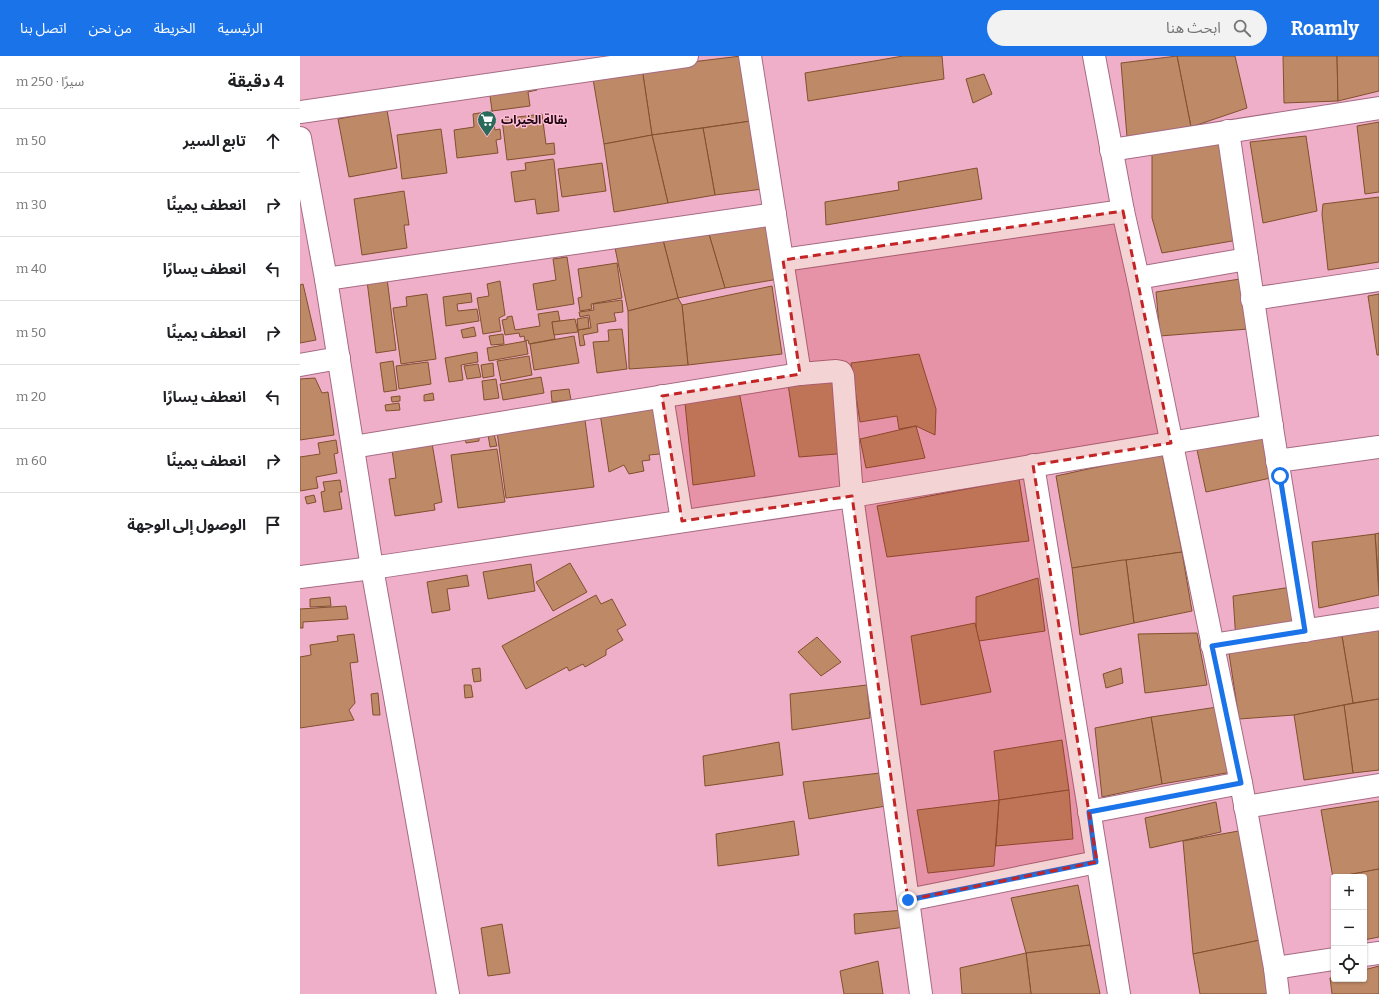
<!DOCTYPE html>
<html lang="ar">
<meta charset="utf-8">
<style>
:root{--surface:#fff;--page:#f2f2f2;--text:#202124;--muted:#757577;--line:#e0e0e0;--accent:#1a73e8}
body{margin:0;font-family:Bitter,"Noto Sans Arabic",serif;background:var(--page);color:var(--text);direction:rtl}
.controls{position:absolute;right:12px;bottom:12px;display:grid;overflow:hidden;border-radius:4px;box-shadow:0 1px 3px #0004}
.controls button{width:36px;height:36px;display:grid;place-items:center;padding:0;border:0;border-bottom:1px solid var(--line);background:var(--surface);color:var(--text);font:20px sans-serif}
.stop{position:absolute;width:12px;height:12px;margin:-9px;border:3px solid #1a73e8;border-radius:50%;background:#fff}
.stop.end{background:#1a73e8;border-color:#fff;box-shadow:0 1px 4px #0008}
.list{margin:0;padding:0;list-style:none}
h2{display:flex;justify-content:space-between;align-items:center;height:52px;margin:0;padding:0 16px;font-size:17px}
h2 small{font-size:13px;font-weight:400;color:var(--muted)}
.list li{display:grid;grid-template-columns:26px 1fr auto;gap:12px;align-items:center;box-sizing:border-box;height:64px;padding:0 16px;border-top:1px solid var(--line)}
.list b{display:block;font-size:15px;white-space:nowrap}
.list em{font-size:13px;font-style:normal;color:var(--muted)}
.icon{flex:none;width:22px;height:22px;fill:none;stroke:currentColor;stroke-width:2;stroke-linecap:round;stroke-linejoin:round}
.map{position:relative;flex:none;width:1079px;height:938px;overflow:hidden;direction:ltr}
header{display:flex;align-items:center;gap:24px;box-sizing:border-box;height:56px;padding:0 20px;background:var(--accent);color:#fff}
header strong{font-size:19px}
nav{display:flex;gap:22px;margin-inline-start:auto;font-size:14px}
.search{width:280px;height:36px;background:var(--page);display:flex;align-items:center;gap:10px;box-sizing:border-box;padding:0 14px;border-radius:22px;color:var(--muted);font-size:15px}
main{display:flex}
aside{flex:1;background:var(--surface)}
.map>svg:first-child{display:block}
.building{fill:#be8966;stroke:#80502e}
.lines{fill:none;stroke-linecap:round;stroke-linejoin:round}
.minor-casing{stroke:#a66b83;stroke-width:24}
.minor{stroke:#fff;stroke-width:22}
.route{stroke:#1a73e8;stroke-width:5}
.marked{fill:#c32425;fill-opacity:0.2;stroke:#c32425;stroke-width:3;stroke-dasharray:8 5;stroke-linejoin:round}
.labels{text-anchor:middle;stroke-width:3;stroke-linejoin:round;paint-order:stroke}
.poi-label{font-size:12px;font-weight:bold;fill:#1a050e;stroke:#febcd5;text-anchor:start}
</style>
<header>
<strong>Roamly</strong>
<div class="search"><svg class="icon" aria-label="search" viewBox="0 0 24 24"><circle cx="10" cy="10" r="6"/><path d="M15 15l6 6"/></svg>ابحث هنا</div>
<nav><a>الرئيسية</a><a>الخريطة</a><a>من نحن</a><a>اتصل بنا</a></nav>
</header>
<main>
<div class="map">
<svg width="1079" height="938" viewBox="0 0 1079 938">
<rect width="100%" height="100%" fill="#f0afc8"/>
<g class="building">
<path d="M441 0 451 65 352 79 342 12Z"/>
<path d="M603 0H642L644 23 508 45 505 17Z"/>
<path d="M877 0H935L947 52 891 71Z"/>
<path d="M877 0 891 71 827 81 821 7Z"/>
<path d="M983 0H1037L1038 45 984 47Z"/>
<path d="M1037 0H1079V35L1038 45Z"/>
<path d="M342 12 352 79 304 88 293 23Z"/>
<path d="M684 18 692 38 673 47 666 23Z"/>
<path d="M236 26 237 34 228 36 230 50 192 55 189 32Z"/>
<path d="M87 54 97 112 49 121 38 63Z"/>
<path d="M192 55 195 74 200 73 201 83 196 84 198 97 157 102 154 74 174 71 173 58Z"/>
<path d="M242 58 246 88 254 87 255 98 207 104 202 63Z"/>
<path d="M451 65 471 132 415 139 403 72Z"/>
<path d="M1079 66V136L1065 138 1057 70Z"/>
<path d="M403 72 415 139 368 147 352 79Z"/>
<path d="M141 73 147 117 102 123 97 79Z"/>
<path d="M352 79 368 147 314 156 304 88Z"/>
<path d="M936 80 944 183 862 197 852 162V97Z"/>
<path d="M1006 80 1017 155 963 167 950 86Z"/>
<path d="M253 103 254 105 259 155 237 158 235 143 215 146 211 116 226 114 225 107Z"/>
<path d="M302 107 306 135 262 141 258 113Z"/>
<path d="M677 112 682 143 526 169 525 146 599 134 598 126Z"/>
<path d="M104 135 109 169H104L107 192 62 199 54 143Z"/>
<path d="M1079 141V206L1028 214 1022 158 1023 148Z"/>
<path d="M476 166 485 222 425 232 408 175Z"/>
<path d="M408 175 425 232 378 242 363 184Z"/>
<path d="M363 184 378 242 328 255 314 187Z"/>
<path d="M267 201 274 248 237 254 233 228 256 224 253 203Z"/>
<path d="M317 207 322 242 291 248 292 253 280 255 278 242 282 241 278 213Z"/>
<path d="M87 222 96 294 76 297 67 225Z"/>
<path d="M940 223 948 273 860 280 856 236Z"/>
<path d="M200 225 205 259 199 262 201 275 183 278 177 242 189 240 187 228Z"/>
<path d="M3 228 16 284 0 287V229Z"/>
<path d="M472 230 482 298 388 309 382 249Z"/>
<path d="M171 237 172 246 157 248 158 255 177 253 179 265 146 270 143 241Z"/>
<path d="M127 238 136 303 101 308 93 252 107 250 106 241Z"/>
<path d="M1079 238V299H1077L1068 240Z"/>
<path d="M378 242 382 249 388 309 329 313 328 255Z"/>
<path d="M322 244 323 256 314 257 316 265 297 268 298 276 283 279 285 289 280 290 278 274 291 272 289 259 280 261 279 256 294 254 293 248Z"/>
<path d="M258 255 260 265 252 266 255 283 229 288 228 284 225 285 224 280 220 281 219 277 205 279 202 264 207 263V261L212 260 215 274 240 270 238 258Z"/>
<path d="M288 261 289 272 278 274 277 263Z"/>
<path d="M275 263 278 276 254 279 252 266Z"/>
<path d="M174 271 176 280 163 282 161 274Z"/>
<path d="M322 273 327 313 297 317 293 286 309 285 308 274Z"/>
<path d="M203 278 204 288 191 289 189 280Z"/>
<path d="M274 280 279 307 234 314 230 288Z"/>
<path d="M226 285 228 298 189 305 187 292Z"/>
<path d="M177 296 178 306 161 309 163 324 149 326 145 302Z"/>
<path d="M619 298 636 353 635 379 616 370 599 373 597 360 560 366 551 307Z"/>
<path d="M229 300 232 319 201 325 197 305Z"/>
<path d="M93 305 97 334 84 336 80 307Z"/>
<path d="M128 306 131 328 99 333 96 310Z"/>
<path d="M193 307 194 320 183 322 181 309Z"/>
<path d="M178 308 181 321 167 323 164 310Z"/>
<path d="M543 320 549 397 499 401 488 328Z"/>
<path d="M241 321 244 337 203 344 200 328Z"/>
<path d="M15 322 22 337 28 336 34 379 0 384V323Z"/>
<path d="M196 323 199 342 184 344 182 325Z"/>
<path d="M269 333 271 344 252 346 251 335Z"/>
<path d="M439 335 455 420 393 429 385 347Z"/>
<path d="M133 337 134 344 124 345V339Z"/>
<path d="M100 340V345L92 346 91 341Z"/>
<path d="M352 344 360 398 349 399 350 404 342 405 344 415 329 418 324 409 309 416 299 351Z"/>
<path d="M99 347 100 354 86 355 85 349Z"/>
<path d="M285 364 294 431 206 442 197 376Z"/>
<path d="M616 370 625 402 566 412 560 383Z"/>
<path d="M188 378H194L197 390 190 391Z"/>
<path d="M973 378 980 420 906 436 896 389Z"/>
<path d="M179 380V385L166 387 165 382Z"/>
<path d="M36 384 38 397 34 398 37 417 16 421 18 432 0 435V401L20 398 18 387Z"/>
<path d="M132 387 142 446 134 448 135 454 95 460 89 423 96 422 92 394Z"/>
<path d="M197 393 205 446 158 452 151 399Z"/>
<path d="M862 397 882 496 772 512 756 420Z"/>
<path d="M719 423 729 485 587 501 577 450Z"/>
<path d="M40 424 42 436H39L42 453 24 456 21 436 25 435 23 426Z"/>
<path d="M14 439 16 446 7 448 5 441Z"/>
<path d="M1079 477V531L1075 478Z"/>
<path d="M1075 478 1079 539 1019 552 1012 486Z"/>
<path d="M882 496 892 555 834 567 826 504Z"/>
<path d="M823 504H826L834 567 780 579 772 512Z"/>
<path d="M270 507 287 536 253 555 236 526Z"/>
<path d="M231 508 235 535 188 543 183 516Z"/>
<path d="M167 519 169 530 147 533 150 554 132 557 127 526Z"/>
<path d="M738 522 745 575 679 585 676 573V541Z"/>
<path d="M998 530 1005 575 936 585 933 540Z"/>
<path d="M296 539 301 548 312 543 326 569 317 574 323 584 306 594V599L285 611 283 608 269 615 267 611 226 633 202 590Z"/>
<path d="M30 541 31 550 10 551V543Z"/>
<path d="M46 550 48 563 3 566V572H0V553Z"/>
<path d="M675 567 691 636 621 649 611 580Z"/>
<path d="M1079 570V643L1053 647 1041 574Z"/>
<path d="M1041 574 1053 647 994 659 939 663 928 591Z"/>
<path d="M897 577 907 629 845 637 838 578Z"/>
<path d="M54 578 58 606 50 607 55 647 49 654 54 664 0 672V601L11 599 10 589 38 585 37 580Z"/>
<path d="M517 581 541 606 521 620 498 596Z"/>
<path d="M180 612 181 625 174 626 172 613Z"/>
<path d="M821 612 823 627 806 632 803 618Z"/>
<path d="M164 629H171L173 641 165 642Z"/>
<path d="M567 629 570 662 492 674 490 638Z"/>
<path d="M78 637 80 659H73L71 638Z"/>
<path d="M1079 643V714L1053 717 1044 649Z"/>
<path d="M1044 649 1053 717 1004 724 994 659Z"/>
<path d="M924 650 938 715 862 728 851 661Z"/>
<path d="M851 661 862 728 802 741 795 672Z"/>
<path d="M762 684 769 734 699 744 694 695Z"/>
<path d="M479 686 483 719 405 730 403 700Z"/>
<path d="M580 717 586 750 509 763 503 726Z"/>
<path d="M769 734 773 783 696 790 699 744Z"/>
<path d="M699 744 694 810 628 817 617 754Z"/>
<path d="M1079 745V813L1033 822 1021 754Z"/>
<path d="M916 746 921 776 850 792 845 762Z"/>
<path d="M494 765 499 799 418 810 416 778Z"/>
<path d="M944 774 965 883 893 898 883 785Z"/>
<path d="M1079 813V881L1064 884V821H1036Z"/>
<path d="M778 829 790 889 726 897 711 842Z"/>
<path d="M605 854V871L555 878 554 858Z"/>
<path d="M202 868 210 917 188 920 181 872Z"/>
<path d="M965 883 973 938H900L893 898Z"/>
<path d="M790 889 800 938H731L726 897Z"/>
<path d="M726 897 731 938H662L660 912Z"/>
<path d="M578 905 583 938H544L540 915Z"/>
<path d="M1079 910V938H1032L1030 922 1034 921V923H1064V914Z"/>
</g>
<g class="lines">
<g class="minor-casing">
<g id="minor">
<path d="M450 0 500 318 536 315 541 316 543 320 552 440 621 938"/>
<path d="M794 0 823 155 838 222 941 727 975 912 978 938"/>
<path d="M0 56 387 0"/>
<path d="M928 75 973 378 1005 575"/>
<path d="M0 82 26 223 72 512 148 938"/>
<path d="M811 94 1079 52"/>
<path d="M483 204 823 155"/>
<path d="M838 222 947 203"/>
<path d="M26 223 475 158"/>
<path d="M952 243 1079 224"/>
<path d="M0 309 39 302"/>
<path d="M362 340 382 465"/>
<path d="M53 391 500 318"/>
<path d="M977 405 1079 391"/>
<path d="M733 409 819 938"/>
<path d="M0 521 72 512 552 440 972 370"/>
<path d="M912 589 1079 563"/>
<path d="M945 751 1079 729"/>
<path d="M789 756 941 727"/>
<path d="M608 844 797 806"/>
<path d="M1064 899 1079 897"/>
<path d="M975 912 1034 903"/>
</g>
</g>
<use href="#minor" class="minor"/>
</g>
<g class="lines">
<path class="route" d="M608 844 796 806 789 756 941 727 912 590 1005 575 980 420"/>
</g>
<path class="marked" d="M823 155 871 387 733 409 797 806 608 844 552 440 382 465 362 340 500 318 483 204Z"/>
<defs>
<g id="supermarket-pin" transform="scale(1)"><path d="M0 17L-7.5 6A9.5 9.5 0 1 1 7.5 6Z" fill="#296b5b" stroke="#febcd5"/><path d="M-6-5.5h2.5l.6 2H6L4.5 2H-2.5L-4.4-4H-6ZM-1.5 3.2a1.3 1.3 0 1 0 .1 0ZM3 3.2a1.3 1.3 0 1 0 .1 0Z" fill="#fff"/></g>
</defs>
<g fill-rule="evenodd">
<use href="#supermarket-pin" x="187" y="64"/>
</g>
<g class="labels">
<g class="poi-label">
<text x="201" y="68">بقالة الخيرات</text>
</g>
</g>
</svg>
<div class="controls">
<button>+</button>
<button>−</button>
<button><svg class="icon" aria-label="locate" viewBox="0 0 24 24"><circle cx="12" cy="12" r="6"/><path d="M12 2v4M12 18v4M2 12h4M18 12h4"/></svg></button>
</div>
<div class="stop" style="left:980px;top:420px"></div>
<div class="stop end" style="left:608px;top:844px"></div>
</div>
<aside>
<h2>4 دقيقة<small>سيرًا · 250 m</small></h2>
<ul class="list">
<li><svg class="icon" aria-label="ahead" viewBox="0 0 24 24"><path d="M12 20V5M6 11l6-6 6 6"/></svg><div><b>تابع السير</b></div><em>50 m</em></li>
<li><svg class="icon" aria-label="right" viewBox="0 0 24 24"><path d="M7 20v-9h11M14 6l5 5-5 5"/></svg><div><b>انعطف يمينًا</b></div><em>30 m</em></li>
<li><svg class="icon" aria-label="left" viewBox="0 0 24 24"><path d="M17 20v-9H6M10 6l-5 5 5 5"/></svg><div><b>انعطف يسارًا</b></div><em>40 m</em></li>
<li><svg class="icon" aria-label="right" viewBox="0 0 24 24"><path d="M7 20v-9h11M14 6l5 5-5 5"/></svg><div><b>انعطف يمينًا</b></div><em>50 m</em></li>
<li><svg class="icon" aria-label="left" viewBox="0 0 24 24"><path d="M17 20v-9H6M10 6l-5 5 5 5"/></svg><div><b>انعطف يسارًا</b></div><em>20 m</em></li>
<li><svg class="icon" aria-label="right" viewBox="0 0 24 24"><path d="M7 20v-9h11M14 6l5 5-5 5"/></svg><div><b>انعطف يمينًا</b></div><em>60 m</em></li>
<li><svg class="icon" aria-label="arrive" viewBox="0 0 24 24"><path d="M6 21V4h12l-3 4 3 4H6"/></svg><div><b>الوصول إلى الوجهة</b></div></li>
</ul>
</aside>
</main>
